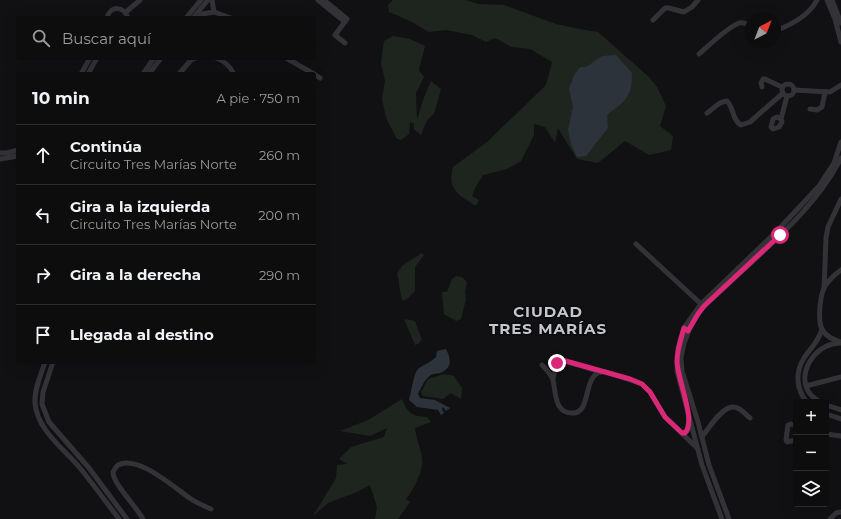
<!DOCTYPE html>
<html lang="es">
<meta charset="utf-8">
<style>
:root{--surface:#0d0d0e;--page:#161617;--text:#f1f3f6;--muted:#9a9c9e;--line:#2d2d2e}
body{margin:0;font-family:Montserrat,sans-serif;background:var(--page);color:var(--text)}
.controls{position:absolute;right:12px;bottom:12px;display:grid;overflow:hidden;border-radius:4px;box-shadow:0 4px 16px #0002}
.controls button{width:36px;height:36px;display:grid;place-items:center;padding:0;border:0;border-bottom:1px solid var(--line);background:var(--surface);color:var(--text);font:20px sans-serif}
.compass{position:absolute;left:745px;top:12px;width:36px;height:36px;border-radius:50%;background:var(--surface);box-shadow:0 4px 16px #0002;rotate:42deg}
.stop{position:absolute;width:12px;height:12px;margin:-9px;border:3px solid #db2777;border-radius:50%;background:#fff}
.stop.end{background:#db2777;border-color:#fff;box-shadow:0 1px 4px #0008}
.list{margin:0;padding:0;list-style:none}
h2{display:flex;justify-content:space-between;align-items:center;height:52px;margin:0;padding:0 16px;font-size:17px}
h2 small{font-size:13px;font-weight:400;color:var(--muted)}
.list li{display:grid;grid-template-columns:26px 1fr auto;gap:12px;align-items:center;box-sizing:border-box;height:60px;padding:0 16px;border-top:1px solid var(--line)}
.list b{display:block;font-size:15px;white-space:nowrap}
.list p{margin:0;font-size:13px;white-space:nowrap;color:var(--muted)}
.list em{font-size:13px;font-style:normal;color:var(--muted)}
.icon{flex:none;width:22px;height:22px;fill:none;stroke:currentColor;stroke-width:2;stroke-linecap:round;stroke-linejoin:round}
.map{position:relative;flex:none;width:841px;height:519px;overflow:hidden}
.search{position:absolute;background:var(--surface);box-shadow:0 4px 16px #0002;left:16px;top:16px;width:300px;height:44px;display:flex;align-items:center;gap:10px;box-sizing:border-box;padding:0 14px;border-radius:4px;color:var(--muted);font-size:15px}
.panel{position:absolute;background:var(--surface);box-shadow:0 4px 16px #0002;left:16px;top:72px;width:300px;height:292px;border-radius:4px}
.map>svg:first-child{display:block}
.green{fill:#1e251f}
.water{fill:#2c333a}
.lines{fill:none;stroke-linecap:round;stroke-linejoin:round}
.minor{stroke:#333337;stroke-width:5}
.route{stroke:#db2777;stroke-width:5}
.labels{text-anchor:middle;stroke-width:3;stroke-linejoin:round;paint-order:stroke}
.district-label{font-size:15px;font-weight:bold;letter-spacing:1px;fill:#c5c7ce;stroke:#0c0c0e}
</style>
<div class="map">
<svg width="841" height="519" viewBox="0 0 841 519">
<rect width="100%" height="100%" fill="#111113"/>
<g class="green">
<path d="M393 0H466L478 4 504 5 556 24 579 29 598 32 649 77 657 87 666 106 660 126 673 136 671 150 649 155 625 141 598 163 577 159 558 128 555 143 545 127 534 124V135L521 161 507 169 483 175 476 186 472 196 479 200 476 206C459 195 447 190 453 167L487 142 546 85 552 62 530 49 512 47 495 38 486 42 472 35 446 30 429 32 410 21 389 12 388 5Z"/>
<path d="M393 36 410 39 425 46 419 70 424 77 416 93 417 120 424 97 431 81 441 89 434 114 427 120 421 135 414 129V124L410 122 409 134 401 140 397 139 386 118 382 99 385 81 381 62 384 41Z"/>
<path d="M422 253 424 255 415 267V291L408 298 403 301C399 292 400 283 397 274L402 266Z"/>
<path d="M456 276 462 277 467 282 465 292 466 299 461 319 456 321 444 314 442 292H447L452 279Z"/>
<path d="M404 319 415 321 422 340 418 344 415 345Z"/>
<path d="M444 374 454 376 462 388 461 399 451 393 443 399 423 396 421 392 428 379Z"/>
<path d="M402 399C408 414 412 416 427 417L431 422 415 428C416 439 421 448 422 459 424 470 413 491 406 499L410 502 398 519H375L377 507 370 485 357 492 328 503 313 516 336 478 337 465 347 464 339 459 351 447 384 437 387 428 370 436 340 431 368 420Z"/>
</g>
<g class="water">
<path d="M616 55 632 73C632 98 626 100 607 115L608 128 586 156 577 157 571 144 568 130 573 107 569 89 574 75 580 67H586L602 56Z"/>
<path d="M446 349C451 359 453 368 440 373 437 374 434 373 431 375 425 378 421 388 418 394L420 398 435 400 450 408 446 411 443 407 442 409 444 413 441 415 438 410 417 407 409 400C411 393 414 373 418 369 423 365 431 362 436 357L437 351Z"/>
</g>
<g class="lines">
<g class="minor">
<path d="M212 0 214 12"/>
<path d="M318 0 345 22"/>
<path d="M324 0 347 19 335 35 345 43"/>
<path d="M827 0 835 19 841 42"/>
<path d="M832 0 841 23"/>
<path d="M126 12 140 0"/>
<path d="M196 15 214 12 231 18"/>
<path d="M107 18C110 5 124 6 128 18"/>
<path d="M186 18 201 0"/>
<path d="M193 18 208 0"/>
<path d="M653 20 665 8H669L684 12 692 7 698 0"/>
<path d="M775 31C791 25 809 16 817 0"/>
<path d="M699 54C708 46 728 27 739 23 743 22 747 24 751 26"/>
<path d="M216 58C225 61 230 66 234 74"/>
<path d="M286 58 314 74"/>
<path d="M81 74 90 58"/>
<path d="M88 74 97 58"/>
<path d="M143 74 154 58"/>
<path d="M149 74 161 58"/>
<path d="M179 74 191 60 196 58"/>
<path d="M314 74 320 78"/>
<circle cx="788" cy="90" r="6"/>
<path d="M762 87 761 83 763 79H765L782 87"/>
<path d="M794 90 830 92 841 85"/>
<path d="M810 109 817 110 822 107 825 92"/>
<path d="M707 113C713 109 719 101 727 101 734 108 732 120 741 125L750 122 783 93"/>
<path d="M781 119 777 117 773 119 771 127 773 129 779 127 782 122 781 119 787 96"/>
<path d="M0 153H7L18 150"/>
<path d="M0 159 18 156"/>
<path d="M636 244 701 304"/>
<path d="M841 270C835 274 827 282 824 288 820 297 817 323 823 331 827 337 834 340 841 342"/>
<path d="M824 289 826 238 828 227 841 199"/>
<path d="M45 362C41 375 34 389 35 403 37 430 64 449 80 468 93 484 106 502 119 519"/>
<path d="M53 362 43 392 42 404 49 422 89 468 127 519"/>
<path d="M542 365C546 369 551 374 553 380 556 392 554 414 573 413 593 413 581 369 606 372L642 384 650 392 665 417 698 449"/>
<path d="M553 378 558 360H562L601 372"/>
<path d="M806 386 841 377"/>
<path d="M807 402C796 390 795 372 804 358 811 347 818 343 822 329"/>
<path d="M820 402C815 399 809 394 807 389 798 368 819 342 841 343"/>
<path d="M826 405 841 410"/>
<path d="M826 414 841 419"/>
<path d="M796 426 791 424 788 425 786 440 787 442 796 440"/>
<path d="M682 433 687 431 689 419"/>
<path d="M826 434 841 436"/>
<path d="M702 437C708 429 723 405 734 407 740 407 746 415 750 418"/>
<path d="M143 519C136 506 113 484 113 472 114 470 116 467 118 465 138 454 176 489 191 499 197 503 204 506 211 509"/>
<path d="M722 519 702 465 677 371 678 348 681 337 684 328 701 304 777 231 819 186 834 163 841 142"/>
<path d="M729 519 709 465 698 422 682 371 681 358 684 343 691 325 697 314C706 304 716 295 726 286 766 248 816 208 841 158"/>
<path d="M830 519 836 513 841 512"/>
</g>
</g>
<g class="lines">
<path class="route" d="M557 363 558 360H562L630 379 642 384 650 392 665 417 682 433H685C697 421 677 379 677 361 677 350 681 339 684 328L688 331 698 314 704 306 780 235"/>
</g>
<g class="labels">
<g class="district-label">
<text x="548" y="317">CIUDAD<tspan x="548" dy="17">TRES MARÍAS</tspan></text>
</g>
</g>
</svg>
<div class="controls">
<button>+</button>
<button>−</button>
<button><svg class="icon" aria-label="layers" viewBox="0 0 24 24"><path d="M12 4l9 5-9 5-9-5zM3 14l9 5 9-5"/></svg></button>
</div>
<svg class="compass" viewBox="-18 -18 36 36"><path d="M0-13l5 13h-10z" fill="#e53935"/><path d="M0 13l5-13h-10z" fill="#9a9c9e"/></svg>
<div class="stop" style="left:780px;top:235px"></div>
<div class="stop end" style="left:557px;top:363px"></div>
<div class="search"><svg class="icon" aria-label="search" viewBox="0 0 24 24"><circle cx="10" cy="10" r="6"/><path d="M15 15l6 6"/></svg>Buscar aquí</div>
<section class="panel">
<h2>10 min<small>A pie · 750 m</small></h2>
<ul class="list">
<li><svg class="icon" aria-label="ahead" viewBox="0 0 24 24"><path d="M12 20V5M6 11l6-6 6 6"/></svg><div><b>Continúa</b><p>Circuito Tres Marías Norte</p></div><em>260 m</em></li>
<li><svg class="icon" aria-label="left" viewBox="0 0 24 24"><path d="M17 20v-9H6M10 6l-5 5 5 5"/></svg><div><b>Gira a la izquierda</b><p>Circuito Tres Marías Norte</p></div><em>200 m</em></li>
<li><svg class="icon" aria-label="right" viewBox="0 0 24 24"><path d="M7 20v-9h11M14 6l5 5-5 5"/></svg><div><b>Gira a la derecha</b></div><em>290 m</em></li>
<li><svg class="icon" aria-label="arrive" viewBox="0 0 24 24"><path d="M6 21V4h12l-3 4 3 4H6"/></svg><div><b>Llegada al destino</b></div></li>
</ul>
</section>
</div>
